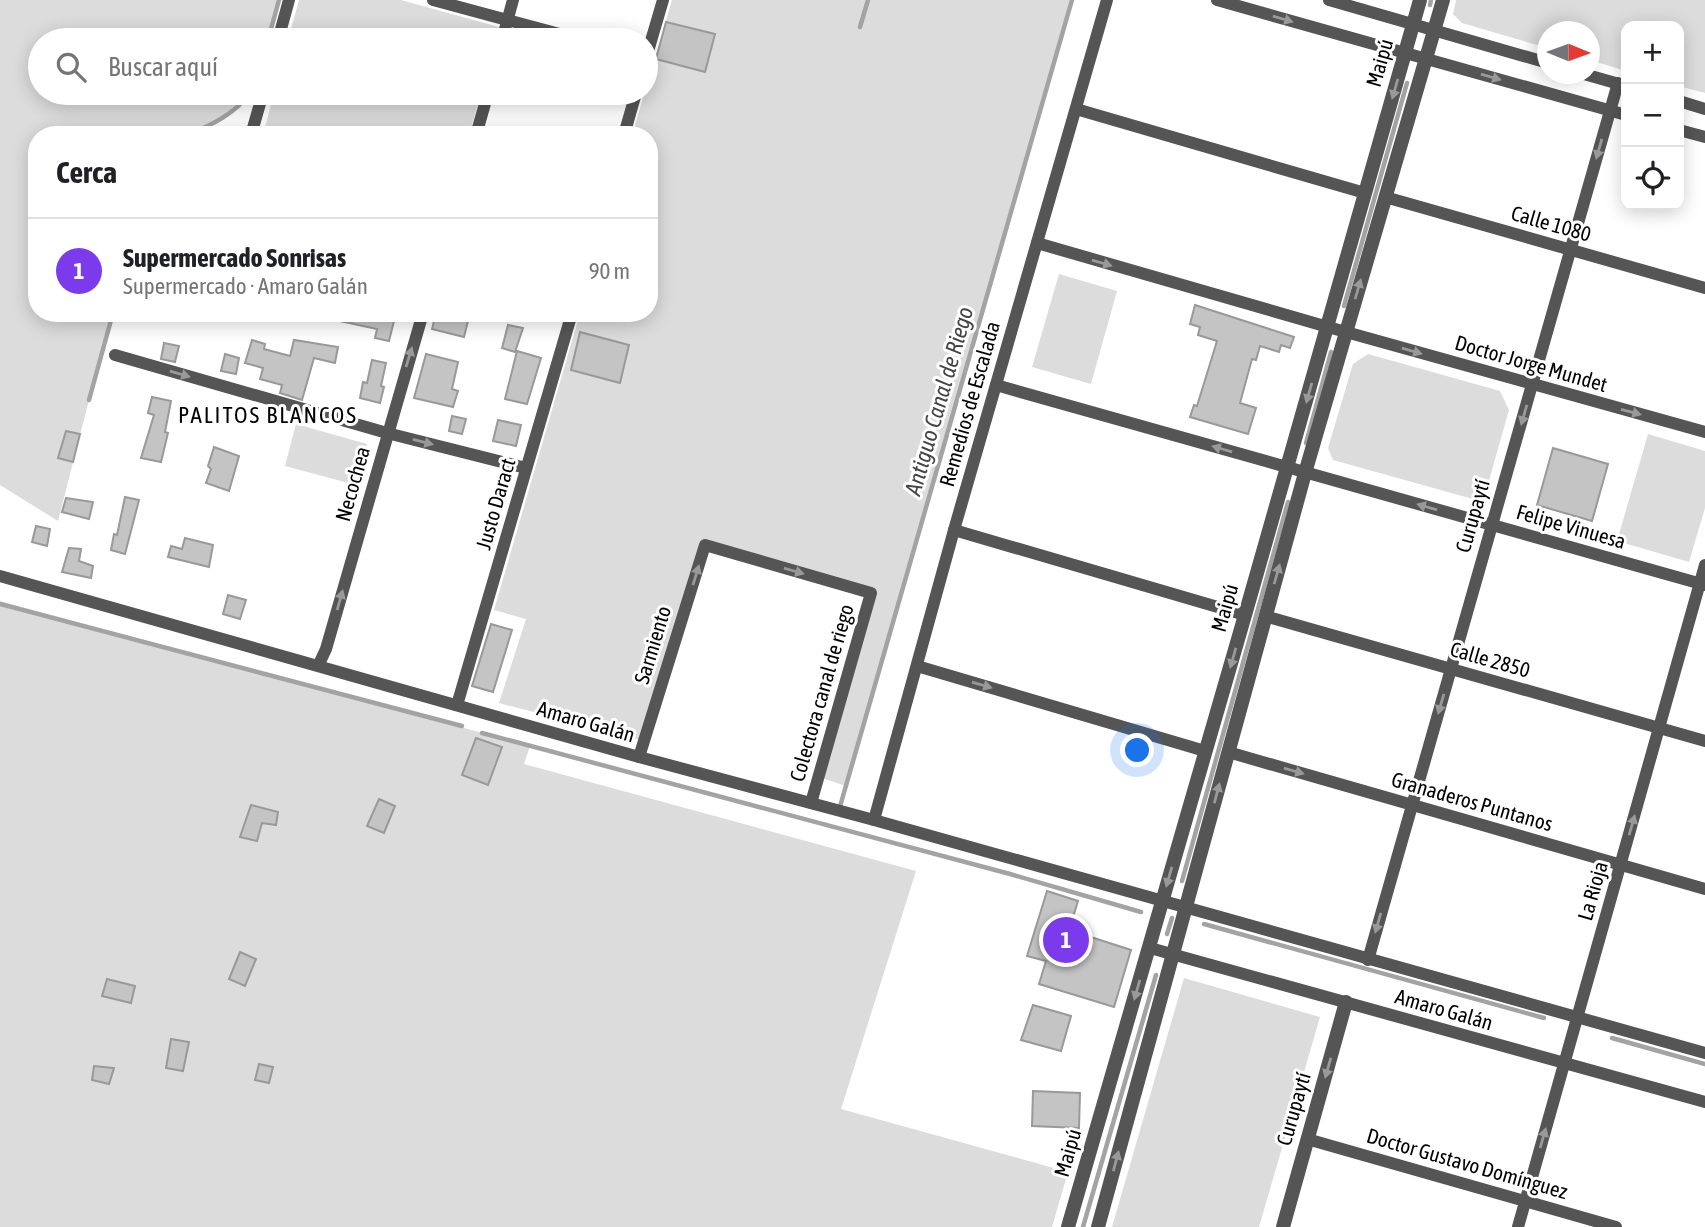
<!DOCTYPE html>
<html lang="es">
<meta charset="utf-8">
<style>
:root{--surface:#fff;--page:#f6f6f6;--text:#202124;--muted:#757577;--line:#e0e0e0;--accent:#7c3aed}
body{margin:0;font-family:"Asap Condensed",sans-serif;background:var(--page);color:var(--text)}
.controls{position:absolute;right:21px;top:21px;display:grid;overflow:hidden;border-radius:14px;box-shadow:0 4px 18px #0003}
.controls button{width:63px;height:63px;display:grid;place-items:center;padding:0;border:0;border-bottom:2px solid var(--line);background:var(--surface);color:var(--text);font:35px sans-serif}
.compass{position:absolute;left:1537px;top:21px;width:63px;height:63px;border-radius:50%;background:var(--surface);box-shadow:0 4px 18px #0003;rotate:91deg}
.you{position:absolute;left:1138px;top:751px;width:24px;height:24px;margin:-18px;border:5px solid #fff;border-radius:50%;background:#1a73e8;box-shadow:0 0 0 10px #1a73e833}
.badge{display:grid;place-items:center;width:46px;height:46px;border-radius:50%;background:var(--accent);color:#fff;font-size:23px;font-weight:700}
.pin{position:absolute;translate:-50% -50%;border:4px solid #fff;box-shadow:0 2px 7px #0006}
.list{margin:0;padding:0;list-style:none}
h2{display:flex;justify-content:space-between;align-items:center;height:91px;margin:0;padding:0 28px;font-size:30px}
h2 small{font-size:23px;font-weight:400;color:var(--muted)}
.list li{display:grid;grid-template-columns:46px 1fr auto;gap:21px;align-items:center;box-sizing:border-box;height:105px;padding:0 28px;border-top:2px solid var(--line)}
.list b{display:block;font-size:26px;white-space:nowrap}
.list p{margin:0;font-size:23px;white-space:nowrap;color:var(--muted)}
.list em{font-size:23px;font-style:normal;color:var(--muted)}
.icon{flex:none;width:38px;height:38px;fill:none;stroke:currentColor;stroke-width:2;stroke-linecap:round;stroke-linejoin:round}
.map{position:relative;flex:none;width:1705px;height:1227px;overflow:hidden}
.search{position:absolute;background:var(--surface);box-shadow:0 4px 18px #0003;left:28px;top:28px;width:630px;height:77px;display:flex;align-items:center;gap:18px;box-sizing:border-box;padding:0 24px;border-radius:38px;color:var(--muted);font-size:26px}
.panel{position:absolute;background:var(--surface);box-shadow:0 4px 18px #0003;left:28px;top:126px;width:630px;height:196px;border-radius:28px}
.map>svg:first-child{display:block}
.green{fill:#dcdcdc}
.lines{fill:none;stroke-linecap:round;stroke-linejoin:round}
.stream{stroke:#a3a3a3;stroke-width:4.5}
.building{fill:#c4c4c4;stroke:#999;stroke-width:2}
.minor{stroke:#555;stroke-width:12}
.tertiary{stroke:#555;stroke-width:14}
.oneway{fill:#999}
.labels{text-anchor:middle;stroke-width:6;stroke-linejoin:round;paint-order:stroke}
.street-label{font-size:21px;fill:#000;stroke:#fff}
.water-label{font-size:23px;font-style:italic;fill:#444;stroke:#fff}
.neighbourhood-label{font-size:23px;letter-spacing:2px;fill:#000;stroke:#fff}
</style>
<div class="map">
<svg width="1705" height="1227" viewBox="0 0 1705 1227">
<rect width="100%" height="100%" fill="#fff"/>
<g class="green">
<path d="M0 0H279L268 40H40V93H250L241 105 212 124 188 135H37V313H114L89 400 58 521 0 485Z"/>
<path d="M299 0H401L499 27 495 40H288Z"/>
<path d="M672 0H1070L846 786 819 777 871 594 705 545 644 741 499 703 526 619 494 610 580 313H649V135H632Z"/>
<path d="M1456 0H1705V93L1679 86V26H1626V71L1590 60V32H1548L1547 48 1462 23 1453 14Z"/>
<path d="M274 93H481L469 135H263Z"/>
<path d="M1059 274 1117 291 1091 384 1032 367Z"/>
<path d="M1368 354 1500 391 1509 410 1486 491 1473 499 1333 460 1328 448 1353 364Z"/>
<path d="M296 424 367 444 356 485 285 466Z"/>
<path d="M1648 434 1705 451V508L1689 562 1617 541Z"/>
<path d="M0 601 530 746 524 764 916 871 841 1109 1068 1172 1052 1227H0Z"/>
<path d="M1184 978 1320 1017 1259 1227H1112Z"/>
</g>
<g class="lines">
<g class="stream">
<path d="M1430 5 1431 0"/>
<path d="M860 27 868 0"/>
<path d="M268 40 279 0"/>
<path d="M188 135C211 125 235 114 250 93"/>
<path d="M1344 306 1407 83"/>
<path d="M89 400 113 313"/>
<path d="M1306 443 1331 352"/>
<path d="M0 604 462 726"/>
<path d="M482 733 1010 874 1141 912"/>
<path d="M839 810 1072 0"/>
<path d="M1182 881 1288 502"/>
<path d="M1204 924 1544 1018"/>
<path d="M1167 934 1172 918"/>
<path d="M1612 1038 1705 1064"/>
<path d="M1083 1227 1156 975"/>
</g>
</g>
<g class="building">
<path d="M666 22 715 34 705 72 656 59Z"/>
<path d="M1195 305 1294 337 1290 348 1281 345 1279 352 1260 346 1256 360 1252 359 1240 403 1256 408 1248 434 1190 417 1194 405 1197 406 1217 341 1198 335 1200 327 1190 324Z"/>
<path d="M327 313H396L389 341 375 338 377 329 326 318Z"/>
<path d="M436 313H470L464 337 432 329Z"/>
<path d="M508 325 523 328 515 352 502 348Z"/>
<path d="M580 332 629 345 620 383 571 370Z"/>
<path d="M252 340 265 344 264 349 290 356 294 340 338 347 335 363 314 358 302 400 280 393 282 385 260 379 263 368 245 363Z"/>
<path d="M164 343 179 346 175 362 161 359Z"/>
<path d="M517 351 541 358 527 404 505 399Z"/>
<path d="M225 354 239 358 236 374 221 371Z"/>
<path d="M426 354 458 362 452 389 458 391 453 407 414 398Z"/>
<path d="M372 360 386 363 381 386 384 387 380 403 360 398 363 382 367 383Z"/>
<path d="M152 397 171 401 165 432 168 433 161 462 141 458 154 415 148 413Z"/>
<path d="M452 416 466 419 462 434 449 431Z"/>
<path d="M498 420 521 425 516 446 493 441Z"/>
<path d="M66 431 80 434 73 462 58 458Z"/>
<path d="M214 447 239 456 229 491 206 483 211 469 208 466Z"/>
<path d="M1553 448 1608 464 1592 521 1537 505Z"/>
<path d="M125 497 139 500 125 554 111 550 114 534 117 535Z"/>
<path d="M66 498 93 502 89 519 62 512Z"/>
<path d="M36 526 50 529 47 546 32 542Z"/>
<path d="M185 538 213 545 209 567 168 557 171 546 182 549Z"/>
<path d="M69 548 81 549 79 561 93 566 91 578 62 572Z"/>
<path d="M228 595 246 600 240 619 223 614Z"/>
<path d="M491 624 512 630 493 692 472 686Z"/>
<path d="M476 738 502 747 488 785 462 775Z"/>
<path d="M379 799 395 806 384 833 367 826Z"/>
<path d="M251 805 278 812 276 825 262 823 257 841 240 837Z"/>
<path d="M1047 891 1078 901 1069 930 1131 950 1114 1007 1039 984 1046 961 1027 956Z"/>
<path d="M240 952 256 959 245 986 229 979Z"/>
<path d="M107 979 135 986 131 1003 102 996Z"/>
<path d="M1033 1005 1071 1016 1061 1051 1021 1040Z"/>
<path d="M171 1039 189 1042 183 1071 166 1068Z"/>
<path d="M259 1064 273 1067 269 1083 255 1080Z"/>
<path d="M94 1066 114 1068 109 1084 92 1080Z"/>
<path d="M1033 1091 1080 1093 1079 1128 1032 1126Z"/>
</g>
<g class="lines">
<g class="minor">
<path d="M433 0 582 40"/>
<path d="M1217 0 1626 115"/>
<path d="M1329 0 1548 63"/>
<path d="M278 40 289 0"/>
<path d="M502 40 513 0"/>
<path d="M646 58 663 0"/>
<path d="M1584 74 1626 86"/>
<path d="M1679 101 1705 109"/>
<path d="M1076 109 1365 193"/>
<path d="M1679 130 1705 137"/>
<path d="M251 135 263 93"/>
<path d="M476 135 488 93"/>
<path d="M624 135 636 93"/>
<path d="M1385 197 1705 288"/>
<path d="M1037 243 1328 327 1705 432"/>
<path d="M115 355 387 433 526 468"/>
<path d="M996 385 1705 585"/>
<path d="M954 530 1245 615"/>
<path d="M0 576 639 757 874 820 1705 1053"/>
<path d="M1265 616 1705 741"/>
<path d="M319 664 326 649 423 313"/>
<path d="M917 666 1205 751"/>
<path d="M457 705 572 313"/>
<path d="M1228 752 1705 889"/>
<path d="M639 757 705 545 871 593 811 803"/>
<path d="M874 820 954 530 1107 0"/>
<path d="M1150 948 1705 1102"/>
<path d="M1368 960 1618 83"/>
<path d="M1307 1139 1616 1227"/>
<path d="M1518 1227 1705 565"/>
</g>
<g class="tertiary">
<path d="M1068 1227 1245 615 1420 0"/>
<path d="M1098 1227 1305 473 1443 0"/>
<path d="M1283 1227 1346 1002"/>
</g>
</g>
<defs><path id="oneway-solid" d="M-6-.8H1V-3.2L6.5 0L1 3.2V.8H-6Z" transform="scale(1.75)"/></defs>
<g class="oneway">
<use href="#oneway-solid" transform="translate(1283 19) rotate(16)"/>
<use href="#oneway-solid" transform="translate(1491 77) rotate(16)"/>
<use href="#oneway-solid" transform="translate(1395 89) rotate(106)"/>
<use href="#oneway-solid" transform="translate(1599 149) rotate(106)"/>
<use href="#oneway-solid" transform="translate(1102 263) rotate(16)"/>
<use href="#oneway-solid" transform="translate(1358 289) rotate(-74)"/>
<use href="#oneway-solid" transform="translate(1412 351) rotate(16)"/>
<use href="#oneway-solid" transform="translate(409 357) rotate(-73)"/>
<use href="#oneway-solid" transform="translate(180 374) rotate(16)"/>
<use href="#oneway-solid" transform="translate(1309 393) rotate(106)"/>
<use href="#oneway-solid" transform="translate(1631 412) rotate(15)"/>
<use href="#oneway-solid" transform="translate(1524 415) rotate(106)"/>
<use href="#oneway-solid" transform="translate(423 442) rotate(14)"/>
<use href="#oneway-solid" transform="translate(1222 449) rotate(-164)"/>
<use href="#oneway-solid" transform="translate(1427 507) rotate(-164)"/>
<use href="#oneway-solid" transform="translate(794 571) rotate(16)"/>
<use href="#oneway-solid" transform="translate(1277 574) rotate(-74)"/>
<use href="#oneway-solid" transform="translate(696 575) rotate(-73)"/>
<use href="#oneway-solid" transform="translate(340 600) rotate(-74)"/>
<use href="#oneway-solid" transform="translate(1233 658) rotate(106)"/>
<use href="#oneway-solid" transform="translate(982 685) rotate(16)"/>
<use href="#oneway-solid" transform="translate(1441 704) rotate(106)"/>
<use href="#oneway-solid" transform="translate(1294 771) rotate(16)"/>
<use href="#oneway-solid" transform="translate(1217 793) rotate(-75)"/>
<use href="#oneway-solid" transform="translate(1632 825) rotate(-74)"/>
<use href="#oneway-solid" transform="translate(1169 877) rotate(106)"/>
<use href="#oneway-solid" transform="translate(1378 923) rotate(106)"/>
<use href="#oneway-solid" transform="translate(1137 990) rotate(106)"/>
<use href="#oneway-solid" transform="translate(1328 1068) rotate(106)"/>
<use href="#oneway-solid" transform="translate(1543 1138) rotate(-74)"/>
<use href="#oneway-solid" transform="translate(1116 1161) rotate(-75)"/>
</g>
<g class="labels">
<g class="street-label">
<text transform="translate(1380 63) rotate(-74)" y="7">Maipú</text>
<text transform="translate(1551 224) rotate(16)" y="7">Calle 1080</text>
<text transform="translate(1531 364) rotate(16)" y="7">Doctor Jorge Mundet</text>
<text transform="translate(970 404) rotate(-74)" y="7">Remedios de Escalada</text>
<text transform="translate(353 484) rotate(-74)" y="7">Necochea</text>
<text transform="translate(496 504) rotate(-74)" y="7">Justo Daract</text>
<text transform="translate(1473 516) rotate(-74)" y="7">Curupaytí</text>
<text transform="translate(1571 527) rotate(16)" y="7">Felipe Vinuesa</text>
<text transform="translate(1225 608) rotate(-74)" y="7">Maipú</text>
<text transform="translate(653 645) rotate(-73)" y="7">Sarmiento</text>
<text transform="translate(1490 660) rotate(16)" y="7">Calle 2850</text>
<text transform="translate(822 693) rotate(-74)" y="7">Colectora canal de riego</text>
<text transform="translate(586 722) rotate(16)" y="7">Amaro Galán</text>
<text transform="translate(1472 802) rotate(16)" y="7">Granaderos Puntanos</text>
<text transform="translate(1593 891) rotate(-74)" y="7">La Rioja</text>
<text transform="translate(1444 1010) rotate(16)" y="7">Amaro Galán</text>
<text transform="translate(1294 1109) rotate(-74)" y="7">Curupaytí</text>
<text transform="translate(1068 1153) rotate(-74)" y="7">Maipú</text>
<text transform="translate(1467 1164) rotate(16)" y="7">Doctor Gustavo Domínguez</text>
</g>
<g class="water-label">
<text transform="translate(939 401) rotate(-74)" y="8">Antiguo Canal de Riego</text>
</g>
<g class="neighbourhood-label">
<text x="268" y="423">PALITOS BLANCOS</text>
</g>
</g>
</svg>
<div class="controls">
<button>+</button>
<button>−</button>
<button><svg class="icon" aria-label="locate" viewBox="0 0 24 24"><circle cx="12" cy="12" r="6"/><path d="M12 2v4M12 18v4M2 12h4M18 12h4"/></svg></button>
</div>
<svg class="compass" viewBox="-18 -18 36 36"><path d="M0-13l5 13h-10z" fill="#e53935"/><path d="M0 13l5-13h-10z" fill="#757577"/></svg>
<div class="you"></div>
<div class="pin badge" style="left:1066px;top:940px">1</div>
<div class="search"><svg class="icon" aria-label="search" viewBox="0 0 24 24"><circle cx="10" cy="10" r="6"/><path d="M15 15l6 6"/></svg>Buscar aquí</div>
<section class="panel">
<h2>Cerca<small></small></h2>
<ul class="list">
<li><span class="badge">1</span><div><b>Supermercado Sonrisas</b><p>Supermercado · Amaro Galán</p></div><em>90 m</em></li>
</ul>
</section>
</div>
